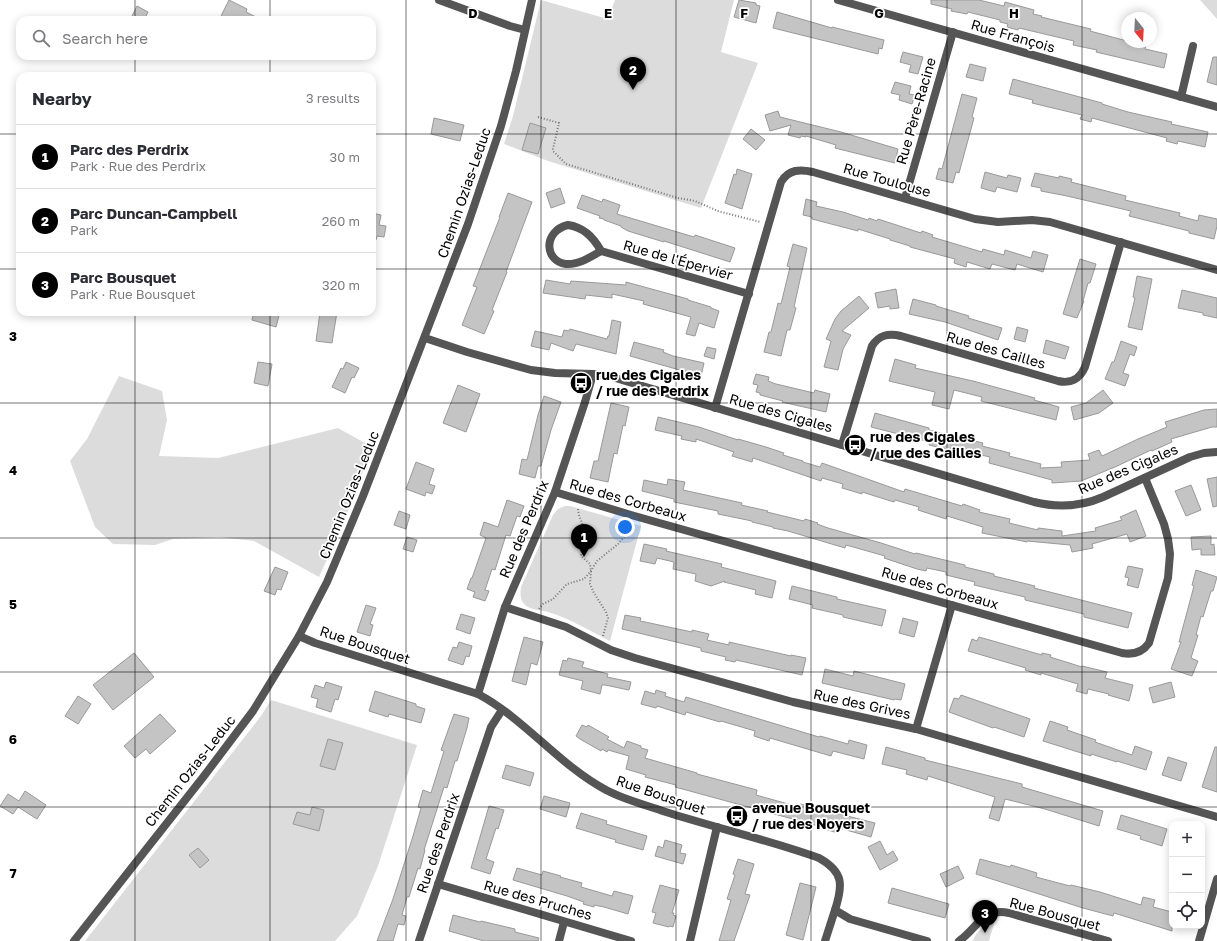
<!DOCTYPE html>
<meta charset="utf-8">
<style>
:root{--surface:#fff;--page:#f2f2f3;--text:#2b2b33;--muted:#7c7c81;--line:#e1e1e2;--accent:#000}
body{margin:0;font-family:"Golos Text",sans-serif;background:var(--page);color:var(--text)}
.controls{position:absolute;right:12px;bottom:12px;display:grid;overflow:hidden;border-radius:8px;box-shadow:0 2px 10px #0003}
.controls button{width:36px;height:36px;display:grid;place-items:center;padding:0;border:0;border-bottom:1px solid var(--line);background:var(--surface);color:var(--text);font:20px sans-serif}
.compass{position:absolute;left:1121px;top:12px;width:36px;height:36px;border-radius:50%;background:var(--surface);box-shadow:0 2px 10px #0003;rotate:162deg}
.you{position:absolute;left:625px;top:527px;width:14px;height:14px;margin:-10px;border:3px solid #fff;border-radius:50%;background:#1a73e8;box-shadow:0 0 0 6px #1a73e833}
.badge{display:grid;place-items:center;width:26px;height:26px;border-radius:50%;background:var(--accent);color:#fff;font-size:13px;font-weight:700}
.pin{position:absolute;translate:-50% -33px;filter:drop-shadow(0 1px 2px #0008)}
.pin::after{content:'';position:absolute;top:21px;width:14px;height:12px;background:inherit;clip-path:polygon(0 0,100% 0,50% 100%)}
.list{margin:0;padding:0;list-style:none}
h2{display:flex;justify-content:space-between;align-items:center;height:52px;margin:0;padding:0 16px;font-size:17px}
h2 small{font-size:13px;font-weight:400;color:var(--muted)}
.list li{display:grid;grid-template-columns:26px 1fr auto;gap:12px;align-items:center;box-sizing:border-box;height:64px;padding:0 16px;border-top:1px solid var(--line)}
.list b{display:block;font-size:15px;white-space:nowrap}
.list p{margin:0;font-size:13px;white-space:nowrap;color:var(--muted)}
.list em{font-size:13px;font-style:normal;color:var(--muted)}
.icon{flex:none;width:22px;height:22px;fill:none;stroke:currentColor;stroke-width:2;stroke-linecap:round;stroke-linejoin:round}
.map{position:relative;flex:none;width:1217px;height:941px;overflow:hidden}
.search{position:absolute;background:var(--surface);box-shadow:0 2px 10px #0003;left:16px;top:16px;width:360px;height:44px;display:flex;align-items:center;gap:10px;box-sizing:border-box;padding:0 14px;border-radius:12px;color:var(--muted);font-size:15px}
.panel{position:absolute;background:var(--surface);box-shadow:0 2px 10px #0003;left:16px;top:72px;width:360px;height:244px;border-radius:12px}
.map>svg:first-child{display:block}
.green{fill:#dcdcdc}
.building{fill:#c4c4c4;stroke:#999}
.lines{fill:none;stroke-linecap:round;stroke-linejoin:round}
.path{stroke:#777;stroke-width:2;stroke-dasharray:1 2;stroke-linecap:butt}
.minor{stroke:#555;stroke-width:8}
.tertiary{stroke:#555;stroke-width:8}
.grid{fill:none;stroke:#000;stroke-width:1;stroke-opacity:0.55}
.labels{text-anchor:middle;stroke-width:3.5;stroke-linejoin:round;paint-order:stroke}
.street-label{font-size:14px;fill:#000;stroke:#fff}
.poi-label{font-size:14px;font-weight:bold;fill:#000;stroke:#fff;text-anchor:start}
.grid-label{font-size:13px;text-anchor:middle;font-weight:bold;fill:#000;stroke:#fff;stroke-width:3.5;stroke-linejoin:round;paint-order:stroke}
</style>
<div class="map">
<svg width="1217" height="941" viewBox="0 0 1217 941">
<rect width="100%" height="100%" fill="#fff"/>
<g class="green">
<path d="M541 0 608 19 615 0H734L721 52 758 63 701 208 548 161 504 144 513 116Z"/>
<path d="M1200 0H1217V19Z"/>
<path d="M119 376 162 391 167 420 159 456 218 458 338 428 372 447 343 524 319 577 254 541 219 537 173 539 155 545 113 544 95 527 70 461 87 439Z"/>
<path d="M565 506H570L641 526 610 641C590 631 571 619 548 612 541 610 531 610 525 605 520 600 520 594 521 587L553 515 558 509Z"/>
<path d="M271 700 417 745 378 866 357 916 335 941H85L261 716Z"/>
<path d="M995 920 989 941H973C975 932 986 923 995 920Z"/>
</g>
<g class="building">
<path d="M229 0 247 9 246 12 262 20H219Z"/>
<path d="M739 0 756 3V5L760 6 756 23 734 17Z"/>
<path d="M931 0H979L1004 6 1005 2 1034 10 1033 14 1042 16 1041 17 1091 29 1090 31 1127 41V42L1146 45 1145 49 1167 54 1164 68 1096 52 1097 50 1073 45 1074 41 1019 28 1018 30 1007 27 1008 24 1000 22V20L968 12 967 14 951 11 952 9 931 4Z"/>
<path d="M137 6 148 12 144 20H130Z"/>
<path d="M777 12 832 28V27L884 40 882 49 879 48 878 54 773 28Z"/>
<path d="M903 52 923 57 918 74 909 72 911 65 900 62Z"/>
<path d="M1213 57H1217V85L1207 82Z"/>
<path d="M970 64 986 68 983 81 966 77Z"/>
<path d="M1013 79 1102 103V104L1128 112 1172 122 1171 124 1208 132 1205 147 1178 141 1177 144 1166 141 1167 138 1092 118 1091 122 1080 119 1082 115 1032 103 1033 100 1009 94Z"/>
<path d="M895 82 911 86 909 94 915 95 912 104 899 100 900 95 891 93Z"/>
<path d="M962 94 977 98 972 117 974 118 959 173 956 172 953 183 936 179 939 168 942 169Z"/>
<path d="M778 111 780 117 841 132 898 149 895 163 835 148 836 145 806 136V137L801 136 800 138 788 135 791 125 770 131 765 115Z"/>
<path d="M434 118 464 125 460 141 431 134Z"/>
<path d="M530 123 546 128 538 154 522 150Z"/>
<path d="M751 129 765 140 756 150 743 139Z"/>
<path d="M737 169 752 174 742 209 725 203 734 174 736 175Z"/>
<path d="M985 172 1007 178 1008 175 1021 178 1017 192 997 187 995 192 981 188Z"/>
<path d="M1035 173 1059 178V176L1072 179 1071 182 1126 196 1125 200 1180 213 1179 216 1198 221 1199 215 1217 219V226L1214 239 1189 233V231L1129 216 1131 211 1067 196 1041 191V188L1031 186Z"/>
<path d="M560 188 565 203 551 208 546 193Z"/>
<path d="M508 193 532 202 506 272H507L492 310 494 311 484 334 462 325 477 287 473 286 500 217H499Z"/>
<path d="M582 195 602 202 603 199 620 205 617 214 694 237 695 235 735 248 730 262 664 241V242L628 231 621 227V226L604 220V219L599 218 600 216 577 208Z"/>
<path d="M806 199 817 202 816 206 843 212 868 220 869 218 877 221 878 219 921 233 922 231 933 235 932 237 982 252 983 249 1004 255 1005 250 1031 258 1033 251 1048 255 1043 272 1017 264 1015 270 992 264 990 269 967 262 966 267 954 263 955 259 910 247V246L890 240V239L858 229V231L812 219V217L803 215Z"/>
<path d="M372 213 381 215 379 225 386 226 384 237 377 236 376 240H372Z"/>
<path d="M793 244 807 248 794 307 796 308 790 330H787L781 356 764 352 769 332H771L778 303 781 304 790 267 787 266Z"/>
<path d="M1080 259 1096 264 1090 283H1088L1083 301H1084L1077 318 1063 314Z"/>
<path d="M1137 276 1152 279 1142 330 1128 327 1135 298 1133 297Z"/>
<path d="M546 280 570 284 571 281 626 285V282L688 299V300L711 307V308L719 311 714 328 699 323 695 336 686 334 691 317 643 304 644 301 612 294V298L586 295 585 299 543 293Z"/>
<path d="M896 289 899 308 890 309V306L878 308 875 293Z"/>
<path d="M1182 290 1217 298V318L1203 315V313L1178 308Z"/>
<path d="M859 296 869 308 842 331 851 335 843 349 838 370 824 367 831 341 826 339 835 319 841 311Z"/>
<path d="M913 299 936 305V306L969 316 968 318 1002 328 998 340 945 322 909 314Z"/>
<path d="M254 312H280L276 327 252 320Z"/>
<path d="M320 312H337L332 343 316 341Z"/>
<path d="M612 320 621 322 616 354 576 344 573 351 551 343 549 350 531 346 535 331 562 337 564 330 569 331 570 329 607 339 608 336H609Z"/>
<path d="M1017 327 1028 330 1025 342 1014 339Z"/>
<path d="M1046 340 1069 347 1065 359 1043 353Z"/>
<path d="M1121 341 1137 347 1134 356 1130 354 1123 373 1129 375 1125 386 1105 379 1112 362H1114Z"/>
<path d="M634 342 664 350 663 352 673 356 704 363 701 376 630 356Z"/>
<path d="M707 347 716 349 714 359 704 356Z"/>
<path d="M895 359 916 365 915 368 973 381 1035 398 1034 400 1059 407 1056 420 981 401 982 397 954 390 949 409 932 405 935 392 889 381Z"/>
<path d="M258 362 272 364 268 386 254 383Z"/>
<path d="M346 362 359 368 354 378 352 377 345 393 332 387 341 368 343 369Z"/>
<path d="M756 374 769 377 768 381 776 384 814 393 815 390 830 394 826 412 782 402 783 401 760 395V393L756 392 758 385 753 384Z"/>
<path d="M458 385 480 394 466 432 443 423Z"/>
<path d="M1103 390 1113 403 1099 413 1074 420 1071 407 1086 403Z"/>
<path d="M544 396 561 402 551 430 541 466H538L535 478 519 474 522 459 527 460 538 415Z"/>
<path d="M611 403 629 407 625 426 623 425 617 454 614 453 608 482 590 478 594 461H598Z"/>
<path d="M1217 409V427H1212L1171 439 1172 442 1152 451 1151 450 1115 467 1081 481 1052 483V480L989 463 990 457 950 448 949 450 929 445 930 442 871 427 875 413 929 428V430L983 443 982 446 1010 453 1009 456 1041 464 1040 468 1062 467 1061 462 1090 460 1088 454 1099 450 1102 456 1138 439 1167 427 1165 422 1204 410Z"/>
<path d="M658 417 699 427 738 440V439L766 447 784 453 783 455 803 461V462L820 467 822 463 904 492 905 489 962 506 963 504 980 510 979 512 1010 519 1009 523 1038 530V528L1062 531V536L1096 531 1095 528 1122 520 1120 517 1136 510 1146 536 1130 542 1127 534 1092 544 1093 548 1072 552 1070 545 1027 541V542L982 533 983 527 947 516 946 519 918 510 919 507 895 500 894 502 862 492V494L842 488 843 484 822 478 821 481 753 458 752 462 732 456 734 452 696 439V442L681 439 682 436 655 430Z"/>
<path d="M416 462 434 469 429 484 435 486 432 494 426 492 425 496 406 489Z"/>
<path d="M1217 477V506L1213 507 1207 479Z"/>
<path d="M668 479 685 482 683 490 742 503 741 505 768 511 767 512 804 521 805 519 818 523 817 524 828 528 881 543 915 554 916 553 965 565V567L994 574V576L1035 586 1034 588 1132 613 1128 628 1084 617V614L1025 600V597L974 585 975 582 946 575V572L927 568 926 571 917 569 884 558 885 556 846 545 845 548 788 531 773 528V527L752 522V521L718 514V511L674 502V499L642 491 644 480 667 485Z"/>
<path d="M1191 485 1201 510 1186 516 1175 491Z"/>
<path d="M507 500 524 506 520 517 517 516 510 536 506 535 495 570 492 569 485 590 489 591 485 601 473 597 475 592 467 589 471 578H472L486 538 480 535 484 522 498 527Z"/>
<path d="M399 511 410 515 406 529 394 525Z"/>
<path d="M1211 536V545L1214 544 1215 555H1201V549L1192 550 1191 537Z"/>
<path d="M407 537 417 540 413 552 403 549Z"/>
<path d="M644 544 667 549 666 551 722 564 721 567 776 581 772 598 755 594 756 590 724 582 725 581 711 586 695 581 696 574 673 569 674 562 657 558 655 564 640 561Z"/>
<path d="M1128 566 1143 569 1138 588 1127 585 1129 578 1125 577Z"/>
<path d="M275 567 288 572 281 590 277 589 275 595 264 591Z"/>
<path d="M1196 570 1217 577 1213 591H1211L1203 617 1201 616 1196 635H1198L1191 658 1198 661 1192 676 1171 669 1181 642H1179L1194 586 1192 585Z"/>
<path d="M792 586 837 597V599L886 610 882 626 843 617V615L812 608 813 605 789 599Z"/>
<path d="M366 605 376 608 370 624 373 625 370 636 357 632Z"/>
<path d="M461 614 475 618 470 634 456 629Z"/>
<path d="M625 615 641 618 640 621 645 622 692 632V630L709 634 707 640 729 645V642L791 656V655L806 658 802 675 736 660 735 662 725 660 726 657 701 651V648L622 629Z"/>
<path d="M903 618 918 622 914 637 899 633Z"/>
<path d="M524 637 543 642 537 665 531 663 526 685 512 681Z"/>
<path d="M979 637 1042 655V653L1051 655 1050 657 1082 667V666L1107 672 1105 678 1133 685 1129 701 1108 695 1109 694 1088 689 1087 694 1076 691 1078 684 1041 673V675L1025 670 1026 668 968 651 972 639 977 641Z"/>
<path d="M459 642 472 646 469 657 466 656 463 665 448 660 453 647 457 648Z"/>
<path d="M134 653 154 677 113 710 93 685Z"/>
<path d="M568 658 584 662 582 667 608 674 607 677 631 682 629 690 605 685H602L600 694 581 689 583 681 559 675 563 660 567 661Z"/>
<path d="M825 669 853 676 854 671 905 684 901 700 895 699 894 700 822 683Z"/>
<path d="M326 682 342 687 338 700 335 699 331 712 316 707 318 699 311 697 315 685 324 688Z"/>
<path d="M1171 682 1175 697 1153 703 1149 688Z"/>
<path d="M656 690 666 693 665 696 684 702 686 697 819 737 820 736 848 744 849 740 867 745 864 759 833 751 831 756 770 738 769 741 754 736 755 731 721 721 720 722 686 712 685 715 657 706 656 708 641 704 645 691 655 694Z"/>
<path d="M375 691 416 704V706L425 709 421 723 389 714 388 717 369 711Z"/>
<path d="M961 695 1030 719 1024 737 994 727 993 728 949 712 954 698 959 699Z"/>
<path d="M78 696 91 704 78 724 65 716Z"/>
<path d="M160 714 176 731 150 754 146 749 135 758 124 746Z"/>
<path d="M454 714 469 718 467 728 457 761H455L447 788 444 787 424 850H425L420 869 418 868 409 897H407L402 915 406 916 404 925 398 924 393 941H377L393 899 413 836 421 808 418 807 423 790 431 793 444 751 441 750Z"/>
<path d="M1050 721 1068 727 1067 730 1096 740 1095 742 1132 755 1135 746 1152 752 1146 770 1117 761V762L1091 754V756L1043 741Z"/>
<path d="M582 725 587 727 588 725 609 737 607 739 624 748 627 741 641 746V748L648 750 645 758 697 773V774L757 790 756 795 799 807 800 804 875 823 871 837 839 828 838 833 821 828 822 827 675 787 676 785 645 777 646 775 626 769 629 756 608 750 607 752 602 749 601 751 580 739 576 736Z"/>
<path d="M328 739 343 743 335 770 320 766Z"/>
<path d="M886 747 925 758V760L1022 784V787L1103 811 1099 826 1045 809 1005 799 999 821 989 818 995 797 928 776 927 780 906 774 907 770 882 764Z"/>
<path d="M1215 747H1217V792L1202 787Z"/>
<path d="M1168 757 1187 763 1181 781 1162 775Z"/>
<path d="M506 765 534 773 530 786 502 778Z"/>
<path d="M25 791 46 805 37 819 18 807 13 814 0 806 8 794 19 801Z"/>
<path d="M544 796 570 803 566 817 540 809Z"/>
<path d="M489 806 504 810 498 829 496 828 486 859 494 862 490 874 471 868Z"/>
<path d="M312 807 324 810 319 831 293 824 297 812 310 815Z"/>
<path d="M581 813 607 821 606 824 647 836 643 850 615 842 616 840 576 828Z"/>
<path d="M1121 815 1167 829 1162 846 1140 839 1141 836 1117 829Z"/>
<path d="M665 840 682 845 680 853 686 854 683 864 655 856 658 846 663 848Z"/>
<path d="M880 841 887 855 893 851 898 860 880 870 868 847Z"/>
<path d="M198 848 209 860 200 868 189 855Z"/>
<path d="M738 859 754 864 745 894 750 895 734 941H719L731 900 727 899 735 875 733 874Z"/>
<path d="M980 859 1010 867 1011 865 1037 873 1036 877 1070 886 1071 885 1100 892 1141 905 1143 897 1155 900 1153 907 1172 912V931L1114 913 1113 916 1083 908 976 874Z"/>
<path d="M958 866 964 878 946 887 940 874Z"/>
<path d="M517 868 542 875 543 871 561 876 560 877 582 883 581 887 612 896 614 891 633 896 628 914 604 907 594 905V907L583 904 584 902 567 896 513 880Z"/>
<path d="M800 883 816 887 803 940 786 935Z"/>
<path d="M660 885 679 890 672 913H674L673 915 676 916 673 927 670 926 669 927 653 923 656 913 652 912Z"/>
<path d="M892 888 949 904 945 918 888 903Z"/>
<path d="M453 915 480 922 481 921 515 929V932L539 938 538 941H484L449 931Z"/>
</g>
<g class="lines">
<g class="path">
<path d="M538 117 559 123 553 149V151L566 164 678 198 695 201 718 211 760 222"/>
<path d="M578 509 579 515 587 537C587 544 581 548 581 556L590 564 591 571 590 584 594 593 606 612 608 618 603 636"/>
<path d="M539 609 543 604 553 599 567 584 584 579 591 571 597 561 618 544 624 537 629 524"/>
</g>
<g class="minor">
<path d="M439 0 510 26 525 30"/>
<path d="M838 0 1217 107"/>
<path d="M1181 97 1193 46"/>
<path d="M905 198 953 32"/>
<path d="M568 225C583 227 594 238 601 251 591 257 578 265 566 264 544 261 543 231 568 225Z"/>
<path d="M601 251 749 294"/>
<path d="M425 338 467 352 531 370 555 373 593 374 612 377 1034 502C1058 508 1080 507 1103 497L1190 457 1204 453 1217 452"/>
<path d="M715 408 781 182C789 169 800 169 813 172L975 219 998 222 1032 220 1050 222 1217 270"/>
<path d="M842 445 872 346C879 335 888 333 901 336L1058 381C1070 384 1080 379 1085 367L1121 242"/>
<path d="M555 492 631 515 1122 653C1133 655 1142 653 1149 643L1168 578 1170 554 1168 539 1164 524 1145 478"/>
<path d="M505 607 566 627 611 650 635 658 793 702 916 729 1217 817"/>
<path d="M299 636 315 643 478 694C525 719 559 765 606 790 625 800 646 805 666 812 716 828 769 840 819 858 844 872 843 885 835 910L850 919 927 941"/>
<path d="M478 694 505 607 555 492 585 402 593 374"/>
<path d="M916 729 952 605"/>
<path d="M438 884 631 941"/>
<path d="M419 941 491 727 502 710"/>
<path d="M559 941 564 922"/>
<path d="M690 941 717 827"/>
<path d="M825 941 835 910"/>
<path d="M959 941C977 929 982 907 1009 913L1108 941"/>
<path d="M1199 941 1217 879"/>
</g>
<path class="tertiary" d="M74 941 204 776 253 711 299 636 327 582 363 496 468 224 501 126 516 71 532 0"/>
</g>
<path class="grid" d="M135 0V20M270 0V20M406 0V941M541 0V941M676 0V941M811 0V941M947 0V941M1082 0V941M135 56V76M270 56V76M0 134H20M372 134H1217M0 269H20M372 269H1217M135 312V941M270 312V941M0 403H1217M0 538H1217M0 672H1217M0 807H1217"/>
<defs>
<g id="bus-disc" transform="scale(1.15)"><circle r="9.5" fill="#000" stroke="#fff"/><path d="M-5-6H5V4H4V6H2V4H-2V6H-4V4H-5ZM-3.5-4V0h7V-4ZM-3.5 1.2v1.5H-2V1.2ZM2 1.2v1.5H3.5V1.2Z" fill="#fff"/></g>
</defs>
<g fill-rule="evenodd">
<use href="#bus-disc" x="581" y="383"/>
<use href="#bus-disc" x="855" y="445"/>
<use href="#bus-disc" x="737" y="816"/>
</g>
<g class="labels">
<g class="street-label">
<text transform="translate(1013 36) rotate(16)" y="5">Rue François</text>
<text transform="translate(916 111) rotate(-74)" y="5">Rue Père-Racine</text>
<text transform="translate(887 180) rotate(16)" y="5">Rue Toulouse</text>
<text transform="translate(464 193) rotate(-71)" y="5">Chemin Ozias-Leduc</text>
<text transform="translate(678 260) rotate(16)" y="5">Rue de l'Épervier</text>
<text transform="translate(996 350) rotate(16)" y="5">Rue des Cailles</text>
<text transform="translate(781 413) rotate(16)" y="5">Rue des Cigales</text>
<text transform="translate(1128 469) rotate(-23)" y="5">Rue des Cigales</text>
<text transform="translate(349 495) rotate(-68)" y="5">Chemin Ozias-Leduc</text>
<text transform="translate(628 500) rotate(16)" y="5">Rue des Corbeaux</text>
<text transform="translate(524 529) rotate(-67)" y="5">Rue des Perdrix</text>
<text transform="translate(940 588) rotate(16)" y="5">Rue des Corbeaux</text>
<text transform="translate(365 645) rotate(18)" y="5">Rue Bousquet</text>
<text transform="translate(862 704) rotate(12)" y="5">Rue des Grives</text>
<text transform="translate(190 771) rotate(-52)" y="5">Chemin Ozias-Leduc</text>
<text transform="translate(661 795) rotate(19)" y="5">Rue Bousquet</text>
<text transform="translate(438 843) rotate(-71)" y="5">Rue des Perdrix</text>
<text transform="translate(538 900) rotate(16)" y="5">Rue des Pruches</text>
<text transform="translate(1055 914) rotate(15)" y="5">Rue Bousquet</text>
</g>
<g class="poi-label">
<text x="596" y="380">rue des Cigales<tspan x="596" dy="16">/ rue des Perdrix</tspan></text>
<text x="870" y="442">rue des Cigales<tspan x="870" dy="16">/ rue des Cailles</tspan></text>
<text x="752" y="813">avenue Bousquet<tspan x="752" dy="16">/ rue des Noyers</tspan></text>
</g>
</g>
<g class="grid-label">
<text x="473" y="18">D</text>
<text x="608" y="18">E</text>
<text x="744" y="18">F</text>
<text x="879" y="18">G</text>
<text x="1014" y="18">H</text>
<text x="13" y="341">3</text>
<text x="13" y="475">4</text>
<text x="13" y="609">5</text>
<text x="13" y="744">6</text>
<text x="13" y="878">7</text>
</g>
</svg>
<div class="controls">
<button>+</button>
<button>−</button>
<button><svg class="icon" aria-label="locate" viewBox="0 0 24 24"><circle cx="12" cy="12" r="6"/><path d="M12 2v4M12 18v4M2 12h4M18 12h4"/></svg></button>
</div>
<svg class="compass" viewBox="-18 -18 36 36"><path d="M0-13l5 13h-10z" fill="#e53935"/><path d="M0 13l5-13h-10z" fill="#7c7c81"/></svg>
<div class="you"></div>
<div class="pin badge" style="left:584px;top:557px">1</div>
<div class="pin badge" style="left:633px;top:90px">2</div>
<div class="pin badge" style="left:985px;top:933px">3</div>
<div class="search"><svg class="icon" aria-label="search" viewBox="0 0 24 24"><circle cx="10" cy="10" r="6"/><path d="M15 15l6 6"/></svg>Search here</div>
<section class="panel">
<h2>Nearby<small>3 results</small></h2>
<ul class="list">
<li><span class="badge">1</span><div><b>Parc des Perdrix</b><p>Park · Rue des Perdrix</p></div><em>30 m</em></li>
<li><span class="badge">2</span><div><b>Parc Duncan-Campbell</b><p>Park</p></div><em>260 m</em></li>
<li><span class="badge">3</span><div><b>Parc Bousquet</b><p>Park · Rue Bousquet</p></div><em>320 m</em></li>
</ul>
</section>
</div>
